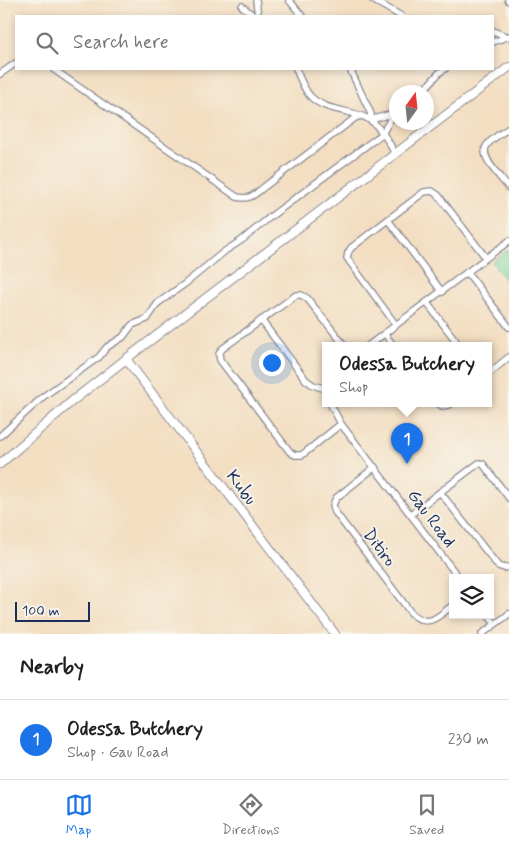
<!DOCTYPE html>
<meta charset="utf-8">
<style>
:root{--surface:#fff;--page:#f6f6f6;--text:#222;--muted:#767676;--line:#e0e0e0;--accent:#1a73e8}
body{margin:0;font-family:Mynerve,sans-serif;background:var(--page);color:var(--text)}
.controls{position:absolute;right:15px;bottom:15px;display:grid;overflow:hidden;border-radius:0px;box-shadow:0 2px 8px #0003}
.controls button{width:45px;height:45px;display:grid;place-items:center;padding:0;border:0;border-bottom:1px solid var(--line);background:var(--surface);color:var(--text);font:25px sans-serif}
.compass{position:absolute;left:389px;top:85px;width:45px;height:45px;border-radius:50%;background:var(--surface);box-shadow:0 2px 8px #0003;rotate:15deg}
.scale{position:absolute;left:15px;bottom:12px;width:75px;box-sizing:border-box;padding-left:5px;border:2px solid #1b2f5e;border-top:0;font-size:14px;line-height:18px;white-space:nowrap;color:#1b2f5e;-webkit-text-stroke:4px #f7f3e8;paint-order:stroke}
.you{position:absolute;left:271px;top:362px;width:18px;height:18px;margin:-12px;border:4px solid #fff;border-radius:50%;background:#1a73e8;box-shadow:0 0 0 8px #1a73e833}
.badge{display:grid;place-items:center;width:32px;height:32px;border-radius:50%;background:var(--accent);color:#fff;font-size:16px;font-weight:700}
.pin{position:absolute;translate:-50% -41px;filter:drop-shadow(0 1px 2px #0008)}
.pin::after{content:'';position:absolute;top:26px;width:18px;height:15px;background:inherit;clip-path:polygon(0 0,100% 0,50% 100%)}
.popup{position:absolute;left:322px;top:342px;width:170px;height:65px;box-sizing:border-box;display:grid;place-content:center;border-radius:0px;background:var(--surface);filter:drop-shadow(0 1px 4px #0005);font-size:16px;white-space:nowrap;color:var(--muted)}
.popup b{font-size:19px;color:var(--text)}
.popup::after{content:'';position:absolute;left:50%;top:100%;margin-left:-10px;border:10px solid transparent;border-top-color:var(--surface)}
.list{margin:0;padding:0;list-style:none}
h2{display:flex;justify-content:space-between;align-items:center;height:65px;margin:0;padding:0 20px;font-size:21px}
h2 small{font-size:16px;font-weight:400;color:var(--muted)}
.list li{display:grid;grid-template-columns:32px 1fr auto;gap:15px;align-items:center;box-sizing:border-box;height:80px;padding:0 20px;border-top:1px solid var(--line)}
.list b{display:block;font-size:19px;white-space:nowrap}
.list p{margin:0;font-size:16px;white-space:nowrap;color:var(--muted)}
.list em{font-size:16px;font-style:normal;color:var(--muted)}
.icon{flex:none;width:28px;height:28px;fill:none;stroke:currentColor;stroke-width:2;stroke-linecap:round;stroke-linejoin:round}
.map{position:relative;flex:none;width:509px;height:634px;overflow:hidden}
.search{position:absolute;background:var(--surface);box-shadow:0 2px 8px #0003;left:15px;right:15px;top:15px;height:55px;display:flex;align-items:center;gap:12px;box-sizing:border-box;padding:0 18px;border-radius:0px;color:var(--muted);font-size:19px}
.sheet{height:145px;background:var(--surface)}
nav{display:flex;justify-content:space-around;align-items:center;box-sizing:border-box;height:70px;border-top:1px solid var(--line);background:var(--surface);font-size:14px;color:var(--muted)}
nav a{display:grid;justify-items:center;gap:2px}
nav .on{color:var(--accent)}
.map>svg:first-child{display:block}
.green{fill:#7fd89e;stroke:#4d847e}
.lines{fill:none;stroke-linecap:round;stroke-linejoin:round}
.minor-casing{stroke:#878690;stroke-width:8}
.secondary-casing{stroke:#878690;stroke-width:10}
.minor{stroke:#fff;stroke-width:5.5}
.secondary{stroke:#fff;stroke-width:8}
.labels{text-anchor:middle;stroke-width:4;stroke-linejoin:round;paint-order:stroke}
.street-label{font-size:18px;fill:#1b2f5e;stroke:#f7f3e8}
</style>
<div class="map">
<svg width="509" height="634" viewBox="0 0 509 634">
<rect width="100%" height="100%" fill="#f7f3e8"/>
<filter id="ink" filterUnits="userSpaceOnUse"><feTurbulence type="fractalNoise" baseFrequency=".02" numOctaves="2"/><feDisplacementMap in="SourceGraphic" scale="10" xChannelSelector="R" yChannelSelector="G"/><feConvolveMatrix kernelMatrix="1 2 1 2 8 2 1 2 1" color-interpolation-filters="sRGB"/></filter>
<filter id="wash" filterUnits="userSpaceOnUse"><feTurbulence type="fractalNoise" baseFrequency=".0096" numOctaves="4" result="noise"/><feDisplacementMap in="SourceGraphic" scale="20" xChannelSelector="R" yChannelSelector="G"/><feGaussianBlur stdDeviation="1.12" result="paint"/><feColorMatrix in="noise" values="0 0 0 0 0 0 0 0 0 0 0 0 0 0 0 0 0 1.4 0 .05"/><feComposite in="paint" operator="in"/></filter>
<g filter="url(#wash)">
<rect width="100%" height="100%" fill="#f3dec1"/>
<path class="green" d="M509 249V285L492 262Z"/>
</g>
<g filter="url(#ink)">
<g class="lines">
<g class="minor-casing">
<g id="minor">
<path d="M256 0 258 16"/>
<path d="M289 0 302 16"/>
<path d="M373 0 401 16"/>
<path d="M508 0 509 1"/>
<path d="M242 6 254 16"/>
<path d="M493 31 508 37"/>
<path d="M493 42 509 36"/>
<path d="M53 69 237 197C250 200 254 195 264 187L355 118 361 116"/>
<path d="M296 69C300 78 303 88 310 96 326 113 354 109 370 120 380 127 390 143 395 154"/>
<path d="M350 69 371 114 370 120 395 113"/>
<path d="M0 74 16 63"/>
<path d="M422 92 440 72 445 69"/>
<path d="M509 128C502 133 492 138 487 145 478 156 502 179 509 188"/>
<path d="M388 220 442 292"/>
<path d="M467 272 509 327"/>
<path d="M427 303 459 345"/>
<path d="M261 320 306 380 313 385 326 389"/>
<path d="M396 325 347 258 348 253 351 248 424 192 432 191 438 195 486 258"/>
<path d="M385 334 393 345"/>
<path d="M369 345 509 241"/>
<path d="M488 374 509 357"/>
<path d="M330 403 341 424 459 578"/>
<path d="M437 403 442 406 449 405 452 403"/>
<path d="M341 424 302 455H295L290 452 220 360 219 354 222 349 296 295H301L307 298 344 345"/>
<path d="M0 436 44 396 99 357 107 347 123 337 132 325 147 319 158 303 186 283 225 251 242 240 270 217 382 134 394 113"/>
<path d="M375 467 336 498 333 505 335 512 411 613C429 629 437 617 453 605"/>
<path d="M440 492 498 566 504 568 509 567"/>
<path d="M411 514 479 463 483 464 509 498"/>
<path d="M488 615 495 624"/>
<path d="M482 634 509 614"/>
</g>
</g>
<g class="secondary-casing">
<g id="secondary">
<path d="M126 359 335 634"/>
<path d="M0 464 71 402 126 359 509 67"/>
</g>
</g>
<use href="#minor" class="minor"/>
<use href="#secondary" class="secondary"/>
</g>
</g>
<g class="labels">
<g class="street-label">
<text transform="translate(242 487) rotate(53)" y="6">Kubu</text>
<text transform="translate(432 518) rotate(53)" y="6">Gau Road</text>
<text transform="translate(380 547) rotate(53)" y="6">Ditiro</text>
</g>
</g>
</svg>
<div class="controls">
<button><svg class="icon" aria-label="layers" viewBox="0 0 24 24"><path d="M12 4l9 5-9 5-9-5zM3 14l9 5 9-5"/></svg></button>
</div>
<svg class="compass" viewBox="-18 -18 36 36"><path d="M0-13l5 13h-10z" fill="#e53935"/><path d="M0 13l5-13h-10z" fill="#767676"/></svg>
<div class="scale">100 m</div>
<div class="you"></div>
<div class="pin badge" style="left:407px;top:464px">1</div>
<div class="popup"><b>Odessa Butchery</b>Shop</div>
<div class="search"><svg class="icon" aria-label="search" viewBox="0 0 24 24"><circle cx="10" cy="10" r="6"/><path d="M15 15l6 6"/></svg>Search here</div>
</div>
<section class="sheet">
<h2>Nearby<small></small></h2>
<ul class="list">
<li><span class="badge">1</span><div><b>Odessa Butchery</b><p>Shop · Gau Road</p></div><em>230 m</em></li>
</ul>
</section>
<nav>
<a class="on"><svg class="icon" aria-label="map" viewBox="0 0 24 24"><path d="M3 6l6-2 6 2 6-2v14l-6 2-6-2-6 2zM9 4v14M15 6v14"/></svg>Map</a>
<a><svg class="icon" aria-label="directions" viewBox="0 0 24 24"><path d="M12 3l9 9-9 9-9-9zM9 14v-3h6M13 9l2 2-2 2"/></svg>Directions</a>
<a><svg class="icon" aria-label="saved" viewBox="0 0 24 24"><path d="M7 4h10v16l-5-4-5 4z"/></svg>Saved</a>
</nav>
